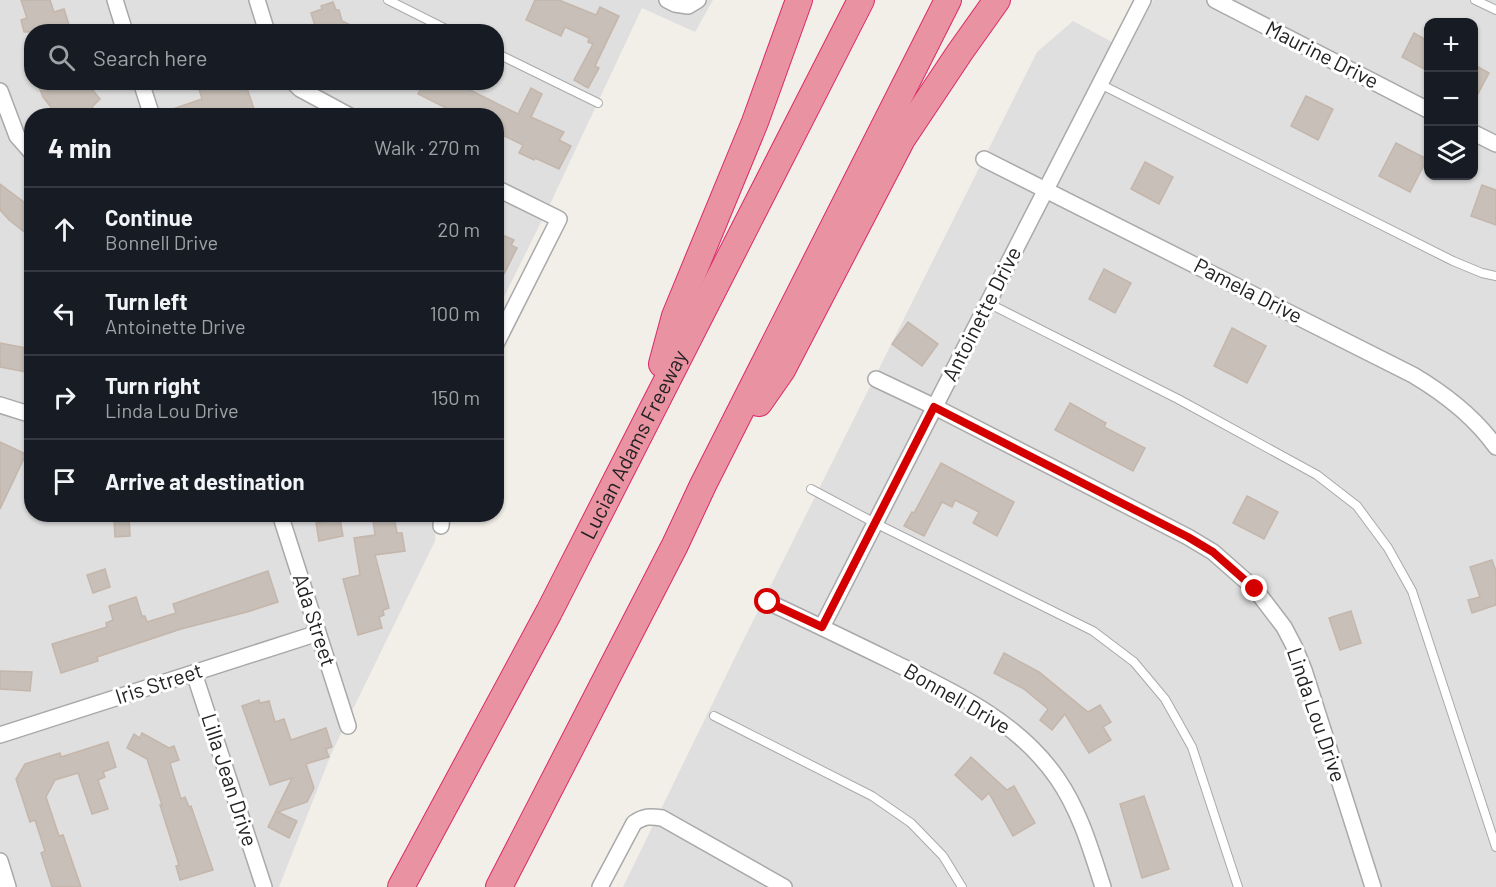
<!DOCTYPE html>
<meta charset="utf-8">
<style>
:root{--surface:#171b24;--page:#242831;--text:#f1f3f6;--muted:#9ea1a6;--line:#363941}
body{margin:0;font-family:Barlow,sans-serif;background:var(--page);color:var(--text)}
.controls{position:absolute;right:18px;top:18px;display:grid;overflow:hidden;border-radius:12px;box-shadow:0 2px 4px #0004}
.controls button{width:54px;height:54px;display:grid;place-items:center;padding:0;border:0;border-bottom:2px solid var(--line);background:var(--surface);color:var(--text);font:30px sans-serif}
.stop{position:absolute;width:18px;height:18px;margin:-14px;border:4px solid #d40000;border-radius:50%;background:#fff}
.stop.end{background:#d40000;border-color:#fff;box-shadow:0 2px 6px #0008}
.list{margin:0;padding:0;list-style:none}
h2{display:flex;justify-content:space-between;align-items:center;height:78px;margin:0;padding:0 24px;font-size:26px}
h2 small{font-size:20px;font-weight:400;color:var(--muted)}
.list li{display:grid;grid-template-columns:39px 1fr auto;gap:18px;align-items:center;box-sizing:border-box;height:84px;padding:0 24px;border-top:2px solid var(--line)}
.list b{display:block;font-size:22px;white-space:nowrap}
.list p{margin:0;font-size:20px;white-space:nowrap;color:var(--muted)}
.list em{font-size:20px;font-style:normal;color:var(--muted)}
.icon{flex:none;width:33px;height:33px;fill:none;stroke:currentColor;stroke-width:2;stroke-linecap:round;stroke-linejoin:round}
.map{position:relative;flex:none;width:1496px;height:887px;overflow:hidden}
.search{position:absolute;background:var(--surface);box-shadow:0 2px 4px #0004;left:24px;top:24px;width:480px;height:66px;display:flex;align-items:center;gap:15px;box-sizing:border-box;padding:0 21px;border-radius:24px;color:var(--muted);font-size:22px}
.panel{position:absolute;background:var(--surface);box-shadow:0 2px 4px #0004;left:24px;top:108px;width:480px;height:414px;border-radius:24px}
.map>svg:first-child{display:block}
.residential{fill:#e0dfdf;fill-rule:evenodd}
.building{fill:#c7bfb8;stroke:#c4b6ab;stroke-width:1.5}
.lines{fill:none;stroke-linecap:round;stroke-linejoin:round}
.lane-casing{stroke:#a9a9a9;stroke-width:10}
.street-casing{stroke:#a9a9a9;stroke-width:18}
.highway-casing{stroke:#dc2a67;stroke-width:28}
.lane{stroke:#fff;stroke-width:8}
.street{stroke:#fff;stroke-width:15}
.highway{stroke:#e892a2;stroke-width:26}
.route{stroke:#d40000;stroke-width:8}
.labels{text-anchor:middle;stroke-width:6;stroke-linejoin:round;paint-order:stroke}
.street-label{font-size:21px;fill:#222;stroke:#fff}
</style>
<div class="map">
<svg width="1496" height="887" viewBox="0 0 1496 887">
<rect width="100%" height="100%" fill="#f2efe9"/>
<g class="residential">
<path d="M0 0H713L695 32 642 8 551 202 497 311 496 116H32V514L436 515 435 541 332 752 279 887H0ZM32 32H496V82H32Z"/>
<path d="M1153 0H1496V887H623L741 645 1037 52 1073 21 1127 50ZM1428 22H1474V176H1428Z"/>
</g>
<g class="building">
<path d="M21 0H50L54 12 64 9 70 28 58 32H24L21 20 27 18Z"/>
<path d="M535 0H559L596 15 600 7 619 16 595 66 599 68 588 88 574 80 593 44 588 42 589 38 565 27 561 36 526 20Z"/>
<path d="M333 2 336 10H339L342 21 365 32H317L311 13 322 9 321 6Z"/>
<path d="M1414 33 1428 41V71L1402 57Z"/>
<path d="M1473 64 1489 73 1473 103Z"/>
<path d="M37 82H86L100 99 92 107 99 116H58L43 97Z"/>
<path d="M197 82H245L254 109 234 116H161V113L202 99Z"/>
<path d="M424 82H466L464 87 518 114 531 88 542 94 531 117 564 132 559 140 571 146 559 169 535 158 534 160 519 153 523 145 496 132V116H462L418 94Z"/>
<path d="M1306 96 1333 109 1318 140 1291 126Z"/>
<path d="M1396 143 1427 159 1410 192 1379 176Z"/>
<path d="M1145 162 1173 177 1159 204 1131 189Z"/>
<path d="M0 184 32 208V238L9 220 0 210Z"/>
<path d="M1482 185 1496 190V225L1471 216Z"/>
<path d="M496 232 514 240 511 245 517 248 496 290Z"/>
<path d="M1104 269 1131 283 1115 313 1089 299Z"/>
<path d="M908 322 938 344 922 366 892 344Z"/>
<path d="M1232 328 1266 346 1247 383 1214 366Z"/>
<path d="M0 343 32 349V373L0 367Z"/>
<path d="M1070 403 1106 423 1104 427 1145 448 1133 471 1055 430Z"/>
<path d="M0 442 26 454 0 509Z"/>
<path d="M941 463 1014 502 997 536 973 523 979 512 955 500 952 507 942 502 924 536 904 526 912 512 914 513Z"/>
<path d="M1247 496 1278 512 1264 539 1233 523Z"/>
<path d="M129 517 130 536 115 537 114 518Z"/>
<path d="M394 517 397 533H402L405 551 375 555 389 608 383 610 384 615 379 617 382 628 358 635 343 579 360 575 354 538 375 535 373 520Z"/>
<path d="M340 519 343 536 319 541 316 523Z"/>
<path d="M1492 560 1496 571V605L1472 613 1468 600 1480 597 1470 567Z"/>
<path d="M105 569 110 587 93 593 87 575Z"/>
<path d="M268 571 278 602 247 612 181 629 97 657 98 661 61 673 52 644 107 627 106 623 113 620 109 606 136 597 142 616H145L147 622 176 613 173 604Z"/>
<path d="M1351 611 1361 643 1340 650 1329 618Z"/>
<path d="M1004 653 1039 672 1088 712 1100 705 1111 722 1103 727 1111 740 1089 753 1065 714 1052 730 1040 720 1048 709 1024 689 994 673Z"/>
<path d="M0 671 32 672 30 691 0 689Z"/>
<path d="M259 700 260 703 269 701 275 722 284 719 291 740 326 728 332 747 326 749 329 757 306 764 314 788 307 802 278 812 297 821 289 838 268 827 292 778 270 785 242 706Z"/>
<path d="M142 733 169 748 174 746 179 760 170 763 181 799 185 797 189 807 191 806 213 870 180 880 176 866 179 865 160 805H162L147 759 127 748 134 734 140 738Z"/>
<path d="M108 742 116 767 103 772 105 777 98 780 108 809 92 814 78 773 55 780 46 797 59 836 63 835 81 887H52L41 853 45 851 35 820 30 822 16 779 25 764 60 753 61 757Z"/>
<path d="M971 757 1007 790 1014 786 1035 823 1013 836 989 793 982 800 955 775Z"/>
<path d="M1144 796 1169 869 1142 878 1120 804Z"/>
</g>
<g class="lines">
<g class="lane-casing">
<g id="lane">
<path d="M388 0 452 32"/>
<path d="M1475 0 1496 10"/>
<path d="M496 53 598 103"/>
<path d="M1100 84 1453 261 1482 273 1496 276"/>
<path d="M988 303 1178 399 1317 475 1357 506 1388 548 1412 591 1496 847"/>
<path d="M811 489 875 523 1093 631 1134 662 1165 699 1192 747 1238 887"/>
<path d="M714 716 872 796 911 823 943 856 962 887"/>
</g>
</g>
<g class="street-casing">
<g id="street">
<path d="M115 0 125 32"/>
<path d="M257 0 267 32"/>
<path d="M667 0 675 4 688 6 698 0"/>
<path d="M1215 0 1428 110"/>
<path d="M141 82 152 116"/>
<path d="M293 82 300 89 350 116"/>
<path d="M0 91 17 136 32 153"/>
<path d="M1474 133 1496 144"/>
<path d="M984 159 1413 375C1445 394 1474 416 1496 447"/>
<path d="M496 188 559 219 496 344"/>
<path d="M876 379 935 407 1188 537 1213 552 1255 589 1284 627 1295 648 1304 670 1373 887"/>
<path d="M0 405 32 415"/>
<path d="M280 514 348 726"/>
<path d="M441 526 442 514"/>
<path d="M768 602C809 621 850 641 891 661 952 691 1017 720 1057 778 1080 811 1091 850 1103 887"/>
<path d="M822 627 1143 0"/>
<path d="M194 673 264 887"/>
<path d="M0 735 318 633"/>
<path d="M0 861 8 887"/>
<path d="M600 887 634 823C644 816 650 816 662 818L784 887"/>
</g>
</g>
<g class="highway-casing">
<g id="highway">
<path d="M662 364 675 316 755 122 799 0"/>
<path d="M759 403 782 370 902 139 960 52 997 0"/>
<path id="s1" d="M401 887 549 612 861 0"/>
<path d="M499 887 675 545 703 485 948 0"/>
</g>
</g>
<use href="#lane" class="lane"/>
<use href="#street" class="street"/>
<use href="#highway" class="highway"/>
</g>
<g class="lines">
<path class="route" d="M768 602 822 627 934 407 1188 537 1213 552 1255 589"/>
</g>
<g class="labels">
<g class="street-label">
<text transform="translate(1322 55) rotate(27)" y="7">Maurine Drive</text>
<text transform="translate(1248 291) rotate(27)" y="7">Pamela Drive</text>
<text transform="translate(982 314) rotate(-63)" y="7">Antoinette Drive</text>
<text dy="7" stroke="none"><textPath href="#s1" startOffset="500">Lucian Adams Freeway</textPath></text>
<text transform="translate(314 620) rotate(72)" y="7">Ada Street</text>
<text transform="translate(159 684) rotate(-18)" y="7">Iris Street</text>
<text transform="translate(957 699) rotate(30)" y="7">Bonnell Drive</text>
<text transform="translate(1316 715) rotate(71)" y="7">Linda Lou Drive</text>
<text transform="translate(229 780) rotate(72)" y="7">Lilla Jean Drive</text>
</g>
</g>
</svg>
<div class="controls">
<button>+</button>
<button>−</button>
<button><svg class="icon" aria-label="layers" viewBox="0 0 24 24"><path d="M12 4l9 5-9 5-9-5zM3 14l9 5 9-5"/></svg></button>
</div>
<div class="stop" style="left:768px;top:602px"></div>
<div class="stop end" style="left:1255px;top:589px"></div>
<div class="search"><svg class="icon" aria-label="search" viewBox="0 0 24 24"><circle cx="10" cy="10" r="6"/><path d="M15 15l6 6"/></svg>Search here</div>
<section class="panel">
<h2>4 min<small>Walk · 270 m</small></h2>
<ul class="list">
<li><svg class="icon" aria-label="ahead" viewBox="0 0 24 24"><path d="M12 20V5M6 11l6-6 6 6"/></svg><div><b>Continue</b><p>Bonnell Drive</p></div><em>20 m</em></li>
<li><svg class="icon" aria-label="left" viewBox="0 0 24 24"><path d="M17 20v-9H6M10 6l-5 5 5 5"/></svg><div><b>Turn left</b><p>Antoinette Drive</p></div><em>100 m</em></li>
<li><svg class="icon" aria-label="right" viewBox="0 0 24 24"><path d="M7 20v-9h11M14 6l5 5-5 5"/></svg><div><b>Turn right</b><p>Linda Lou Drive</p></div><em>150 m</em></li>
<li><svg class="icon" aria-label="arrive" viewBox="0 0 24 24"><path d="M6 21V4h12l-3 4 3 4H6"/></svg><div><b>Arrive at destination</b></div></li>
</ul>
</section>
</div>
